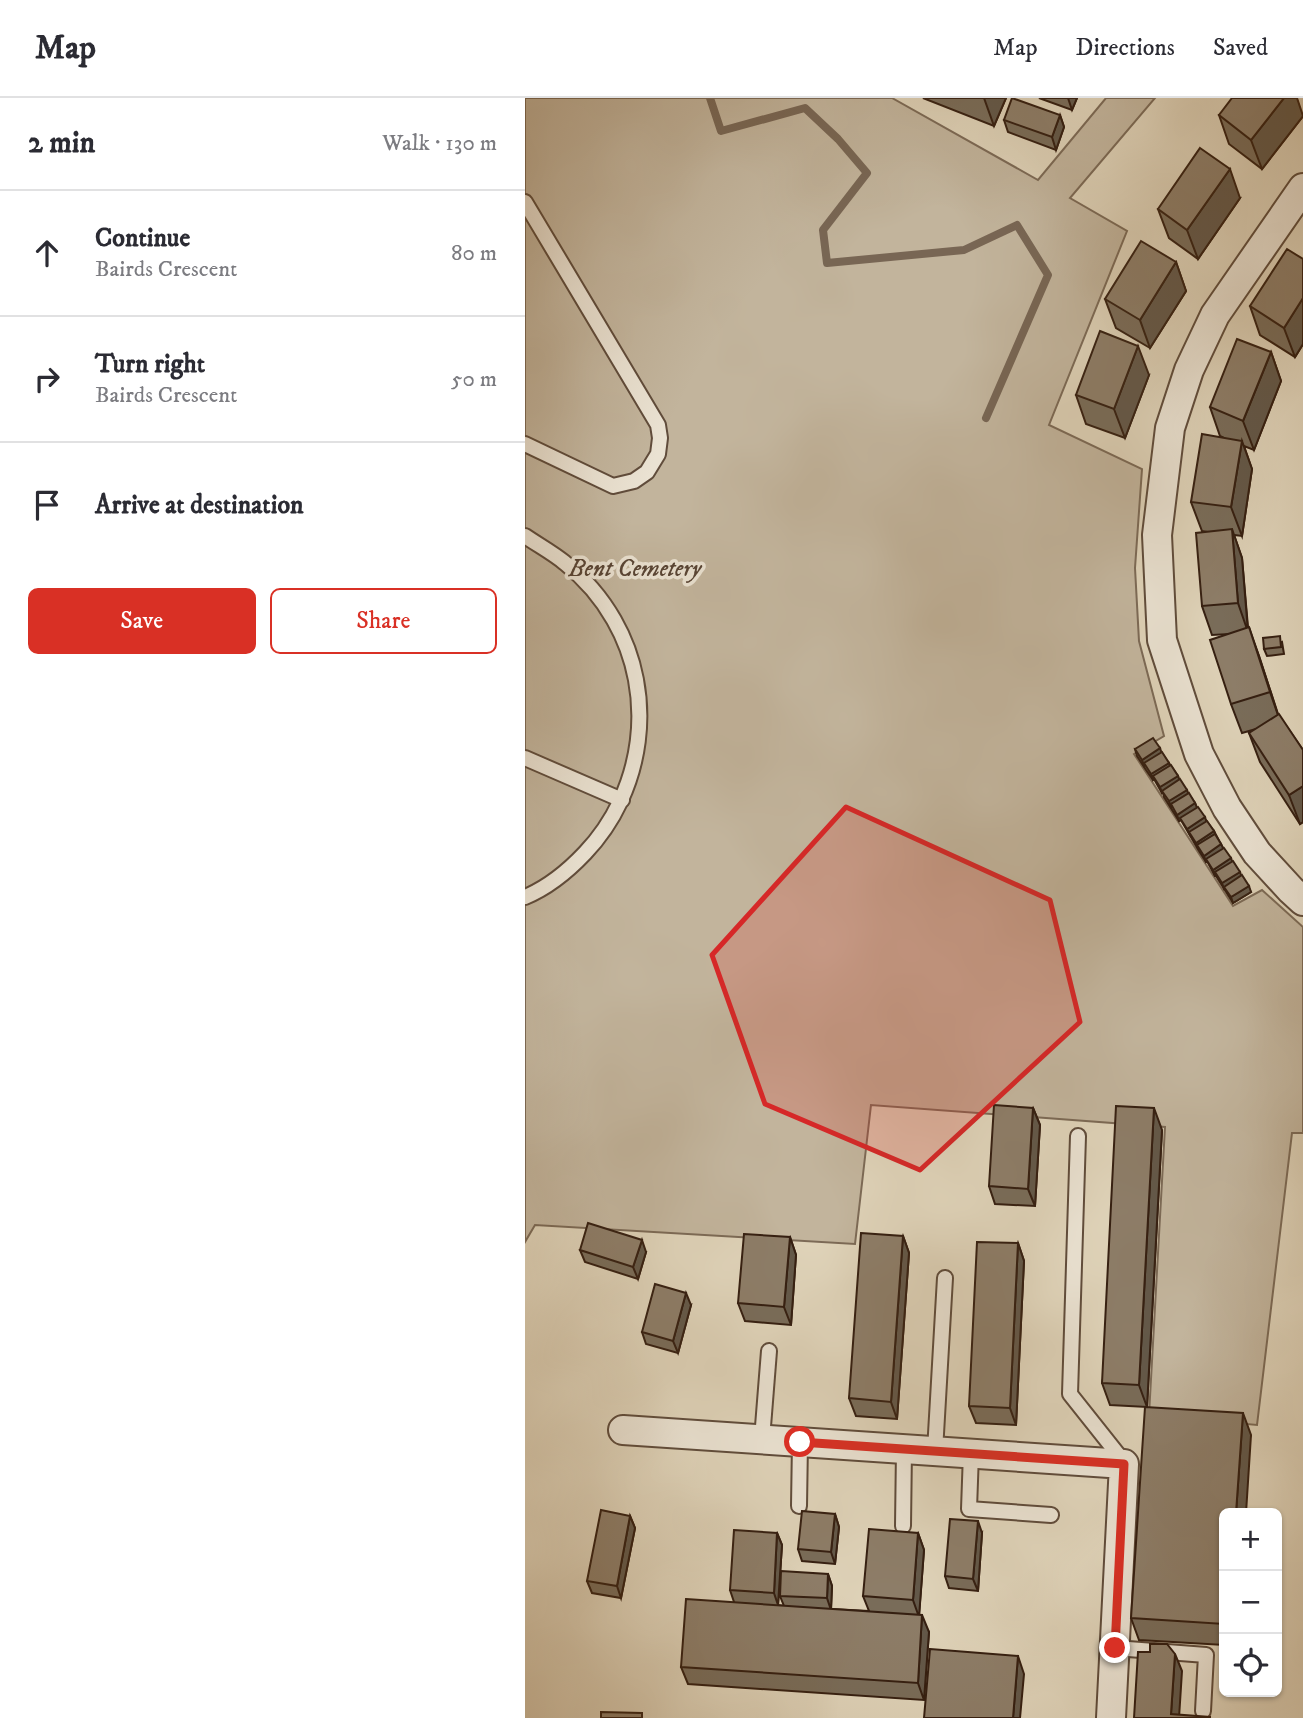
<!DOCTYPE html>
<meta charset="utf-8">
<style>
:root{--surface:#fff;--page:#f2f2f3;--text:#2b2b33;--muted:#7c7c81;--line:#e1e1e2;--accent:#d93025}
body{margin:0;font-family:"IM FELL DW Pica",serif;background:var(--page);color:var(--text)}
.controls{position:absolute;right:21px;bottom:21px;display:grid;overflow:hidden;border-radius:10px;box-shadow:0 2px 5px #0004}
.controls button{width:63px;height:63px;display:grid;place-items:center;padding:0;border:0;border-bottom:2px solid var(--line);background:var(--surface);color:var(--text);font:35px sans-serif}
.stop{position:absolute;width:21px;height:21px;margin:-16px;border:5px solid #d93025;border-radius:50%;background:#fff}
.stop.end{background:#d93025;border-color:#fff;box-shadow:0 2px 7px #0008}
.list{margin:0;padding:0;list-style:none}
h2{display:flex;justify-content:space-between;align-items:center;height:91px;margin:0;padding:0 28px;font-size:30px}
h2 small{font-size:23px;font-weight:400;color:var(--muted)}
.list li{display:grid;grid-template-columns:46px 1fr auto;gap:21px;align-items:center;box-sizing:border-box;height:126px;padding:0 28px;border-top:2px solid var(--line)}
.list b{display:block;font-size:26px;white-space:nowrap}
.list p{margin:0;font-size:23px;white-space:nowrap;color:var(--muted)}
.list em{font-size:23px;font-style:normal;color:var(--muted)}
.actions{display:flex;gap:14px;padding:21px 28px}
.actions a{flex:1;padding:16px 0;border:2px solid var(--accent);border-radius:10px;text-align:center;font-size:24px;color:var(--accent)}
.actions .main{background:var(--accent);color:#fff}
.icon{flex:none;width:38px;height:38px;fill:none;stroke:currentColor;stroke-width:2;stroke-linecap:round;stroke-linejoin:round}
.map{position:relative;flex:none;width:778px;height:1620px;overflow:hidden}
header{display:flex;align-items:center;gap:42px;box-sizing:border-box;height:98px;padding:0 35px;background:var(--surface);border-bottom:2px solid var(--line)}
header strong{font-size:33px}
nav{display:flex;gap:38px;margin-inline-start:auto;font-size:24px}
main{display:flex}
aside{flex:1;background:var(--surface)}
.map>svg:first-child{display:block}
.green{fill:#c2b49c;stroke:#7c6a56;stroke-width:2}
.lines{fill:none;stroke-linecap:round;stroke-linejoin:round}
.stream{stroke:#786654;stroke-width:8}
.service-casing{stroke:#604c3b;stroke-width:18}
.minor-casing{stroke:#604c3b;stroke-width:32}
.service{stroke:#eae2d2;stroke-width:14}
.minor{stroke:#eae2d2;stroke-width:28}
.wall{fill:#796c59;stroke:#351f11;stroke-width:2}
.shaded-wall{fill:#635849;stroke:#351f11;stroke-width:2}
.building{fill:#8d7d68;stroke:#351f11;stroke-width:2}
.route{stroke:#d93025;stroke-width:9}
.marked{fill:#d62828;fill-opacity:0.2;stroke:#d62828;stroke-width:5;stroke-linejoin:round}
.labels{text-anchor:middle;stroke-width:7;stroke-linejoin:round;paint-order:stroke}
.park-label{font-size:24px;font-style:italic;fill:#584434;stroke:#eae2d2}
</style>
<header>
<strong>Map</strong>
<nav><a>Map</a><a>Directions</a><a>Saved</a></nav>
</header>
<main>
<aside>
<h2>2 min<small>Walk · 130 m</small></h2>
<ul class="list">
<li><svg class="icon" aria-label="ahead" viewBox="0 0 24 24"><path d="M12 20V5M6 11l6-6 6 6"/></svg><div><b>Continue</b><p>Bairds Crescent</p></div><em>80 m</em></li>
<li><svg class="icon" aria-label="right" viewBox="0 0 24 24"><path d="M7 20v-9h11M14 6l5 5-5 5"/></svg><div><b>Turn right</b><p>Bairds Crescent</p></div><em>50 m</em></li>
<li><svg class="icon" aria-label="arrive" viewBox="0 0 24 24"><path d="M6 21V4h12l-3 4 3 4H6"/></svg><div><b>Arrive at destination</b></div></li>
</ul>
<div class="actions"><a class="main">Save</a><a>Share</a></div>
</aside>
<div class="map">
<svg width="778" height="1620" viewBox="0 0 778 1620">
<rect width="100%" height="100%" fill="#dfd3b9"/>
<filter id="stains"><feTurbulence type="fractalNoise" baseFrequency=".00286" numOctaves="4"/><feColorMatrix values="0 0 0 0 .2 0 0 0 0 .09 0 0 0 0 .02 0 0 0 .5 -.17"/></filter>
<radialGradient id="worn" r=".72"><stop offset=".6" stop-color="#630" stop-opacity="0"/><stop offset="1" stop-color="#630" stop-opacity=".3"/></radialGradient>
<path class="green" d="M0 0H367L513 82 581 0H630L545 100 602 133 524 327 617 371 610 470 614 543 639 638 609 656 708 808 737 792 778 829V1035H767L732 1327 624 1317 640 1029 346 1007 330 1146 10 1127 0 1144Z"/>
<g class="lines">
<path class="stream" d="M185 0 196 33 280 10 313 41 342 75 298 132 302 165 439 152 492 127 523 177 461 320"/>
<g class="service-casing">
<g id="service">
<path d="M0 104 133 327 135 340 133 356 122 374 109 383 88 388 0 346"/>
<path d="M0 438C13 447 28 455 40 465 59 480 77 501 89 522 132 597 119 693 60 755 43 773 24 789 0 799"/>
<path d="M0 660 97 702"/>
<path d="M553 1038 545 1296 599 1364"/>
<path d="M237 1341 244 1253"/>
<path d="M410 1353 420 1180"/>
<path d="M446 1355 444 1411 526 1417"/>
<path d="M274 1408 275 1344"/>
<path d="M378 1428 379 1351"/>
<path d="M590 1550 681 1557 678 1613"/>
</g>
</g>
<g class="minor-casing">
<g id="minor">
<path d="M778 90 690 217 664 272 645 330 632 437 637 542 674 656 702 710 732 755 766 792 778 803"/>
<path d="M98 1332 599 1366 586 1620"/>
</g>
</g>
<use href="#service" class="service"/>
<use href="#minor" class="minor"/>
</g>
<g class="wall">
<path d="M398 0H481L469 28Z"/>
<path d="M514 0H552L547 12Z"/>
<path d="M778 16V18L737 71 704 46 694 17Z"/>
<path d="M535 17 539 29 531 52 483 34 479 22Z"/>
<path d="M715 100 673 161 644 140 633 111Z"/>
<path d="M778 161V246L770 259 735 237 725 208Z"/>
<path d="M651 164 661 193 625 250 591 230 580 201Z"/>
<path d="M746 254 756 283 729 352 719 348 727 371 717 438 709 437 717 460 723 529 734 558 753 616 778 652V724L775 726 735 664 724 635 731 631 717 635 706 606 704 536 687 537 677 508 683 434 677 433 666 404 699 340 695 338 685 309Z"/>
<path d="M624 277 600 340 561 326 551 297Z"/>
<path d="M757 544 759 556 742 558 739 551Z"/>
<path d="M610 651 636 654 653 678 654 682 670 705 672 710 689 733 698 750 726 794 708 805 691 778H690L682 763 681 764 674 753 656 722 654 723 639 699 638 694 637 695 629 681 628 682 621 672 612 658Z"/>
<path d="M508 1010 515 1027 510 1108 470 1106 464 1088Z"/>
<path d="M637 1032 622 1309 585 1307 577 1285Z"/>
<path d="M378 1138 384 1155 372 1321 331 1318 324 1300Z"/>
<path d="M265 1139 271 1157 266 1227 220 1223 213 1205Z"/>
<path d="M493 1145 499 1163 491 1327 451 1325 444 1308Z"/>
<path d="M55 1152 121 1154 113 1181 60 1164Z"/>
<path d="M166 1207 153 1255 121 1246 117 1234Z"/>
<path d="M726 1337 699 1415V1547L614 1542 606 1520Z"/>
<path d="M310 1416 314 1429 310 1466 277 1463 273 1451Z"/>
<path d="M105 1418 110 1430 96 1500 67 1495 62 1483Z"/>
<path d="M252 1435 257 1447 253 1507 259 1508 255 1498 303 1476 307 1488 306 1511 344 1513 338 1498 393 1435 399 1452 394 1517 404 1534 399 1602 163 1586 156 1569 209 1504 205 1492Z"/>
<path d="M457 1435 453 1493 424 1490 420 1478Z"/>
</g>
<g class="shaded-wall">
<path d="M459 0H481L469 28Z"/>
<path d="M543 0H552L547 12Z"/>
<path d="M759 0H772L778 18 737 71 726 42Z"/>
<path d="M535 17 539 29 531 52 527 39Z"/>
<path d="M705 71 715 100 673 161 662 132Z"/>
<path d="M651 164 661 193 625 250 615 222Z"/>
<path d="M778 200V246L770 259 759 230Z"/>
<path d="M613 248 624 277 600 340 589 311Z"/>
<path d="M746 254 756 283 729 352 718 323Z"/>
<path d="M717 343 727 371 717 438 706 409Z"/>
<path d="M707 431 717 460 723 534 713 505Z"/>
<path d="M724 529 734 558 755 623 745 594Z"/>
<path d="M635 650 637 656 619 668 617 662Z"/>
<path d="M644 665 646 671 628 678 629 681 628 682 626 676Z"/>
<path d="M653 678 655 684 637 695 635 689Z"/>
<path d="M778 688V724L775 726 764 697Z"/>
<path d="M662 692 664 698 646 706V710L644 703Z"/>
<path d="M670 705 673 712 654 723 652 717Z"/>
<path d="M680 719 682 726 665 737 662 731Z"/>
<path d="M689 733 691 739 672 747 673 751 671 745Z"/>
<path d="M696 746 699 752 681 764 679 758Z"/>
<path d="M706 760 708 766 690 774 691 778H690L688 772Z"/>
<path d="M715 774 717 780 699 791 697 785Z"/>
<path d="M724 788 726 794 708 805 706 799Z"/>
<path d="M508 1010 515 1027 510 1108 503 1091Z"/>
<path d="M629 1010 637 1032 622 1309 614 1287Z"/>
<path d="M378 1138 384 1155 372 1321 366 1304Z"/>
<path d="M265 1139 271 1157 266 1227 259 1209Z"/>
<path d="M117 1142 121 1154 113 1181 108 1169Z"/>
<path d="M493 1145 499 1163 491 1327 485 1310Z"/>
<path d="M161 1195 166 1207 153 1255 148 1243Z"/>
<path d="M718 1315 726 1337 721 1415H711Z"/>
<path d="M310 1416 314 1429 310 1466 306 1454Z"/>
<path d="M105 1418 110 1430 96 1500 92 1488Z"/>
<path d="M453 1423 457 1435 453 1493 448 1481Z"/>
<path d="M252 1435 257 1447 253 1507 249 1495Z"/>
<path d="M393 1435 399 1452 394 1519 388 1502Z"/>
<path d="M303 1476 307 1488 306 1512 302 1500Z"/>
<path d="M397 1517 404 1534 399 1602 393 1585Z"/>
<path d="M650 1556 657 1573 654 1620 646 1616Z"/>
<path d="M493 1558 499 1576 495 1620H488Z"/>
</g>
<g class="building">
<path d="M487 0 535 17 527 39 479 22Z"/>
<path d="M707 0H759L726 42 694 17Z"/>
<path d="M675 50 705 71 662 132 633 111Z"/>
<path d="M616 143 651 164 615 222 580 201Z"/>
<path d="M762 151 778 161V200L759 230 725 208Z"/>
<path d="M575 233 613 248 589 311 551 297Z"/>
<path d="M712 241 746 254 718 323 685 309Z"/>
<path d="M677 336 717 343 706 409 666 404Z"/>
<path d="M707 431 713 505 677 508 671 435Z"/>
<path d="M724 529 745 594 706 606 685 542Z"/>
<path d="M755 538 756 549 739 551 738 540Z"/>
<path d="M754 616 778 652V688L764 697 724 635Z"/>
<path d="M628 640 635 650 617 662 610 651Z"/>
<path d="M637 654 644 665 626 676 619 665Z"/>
<path d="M646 667 653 678 635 689 628 678Z"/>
<path d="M655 681 662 692 644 703 637 693Z"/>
<path d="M664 695 670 705 652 717 646 706Z"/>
<path d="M673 709 680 719 662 731 655 720Z"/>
<path d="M682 723 689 733 671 745 664 734Z"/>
<path d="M690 736 696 746 679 758 672 747Z"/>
<path d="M699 750 706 760 688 772 681 761Z"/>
<path d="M708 763 715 774 697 785 690 774Z"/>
<path d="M717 777 724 788 706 799 699 789Z"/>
<path d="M469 1007 508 1010 503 1091 464 1088Z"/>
<path d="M591 1008 629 1010 614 1287 577 1285Z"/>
<path d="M63 1125 117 1142 108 1169 55 1152Z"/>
<path d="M336 1135 378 1138 366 1304 324 1300Z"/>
<path d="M219 1136 265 1139 259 1209 213 1205Z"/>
<path d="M452 1144 493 1145 485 1310 444 1308Z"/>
<path d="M130 1186 161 1195 148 1243 117 1234Z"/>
<path d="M620 1309 718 1315 711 1415H699V1526L606 1520Z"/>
<path d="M76 1412 105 1418 92 1488 62 1483Z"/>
<path d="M277 1413 310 1416 306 1454 273 1451Z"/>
<path d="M425 1421 453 1423 448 1481 420 1478Z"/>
<path d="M344 1431 393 1435 388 1502 338 1498Z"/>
<path d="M209 1432 252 1435 249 1495 205 1492Z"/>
<path d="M256 1473 303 1476 302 1500 255 1498Z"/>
<path d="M161 1501 397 1517 393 1585 156 1569Z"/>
<path d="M625 1546H642L650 1556 646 1616 685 1619V1620H609L613 1554H625Z"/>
<path d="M405 1551 493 1558 488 1620H399Z"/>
<path d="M76 1614 117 1615V1620H76Z"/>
</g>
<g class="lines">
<path class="route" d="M275 1344 599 1366 590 1550"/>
</g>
<path class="marked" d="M321 709 525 802 555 924 395 1072 240 1006 187 857Z"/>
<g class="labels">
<g class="park-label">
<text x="110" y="478">Bent Cemetery</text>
</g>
</g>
<rect width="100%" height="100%" filter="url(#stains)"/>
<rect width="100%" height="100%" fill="url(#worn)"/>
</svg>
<div class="controls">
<button>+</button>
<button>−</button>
<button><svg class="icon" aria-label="locate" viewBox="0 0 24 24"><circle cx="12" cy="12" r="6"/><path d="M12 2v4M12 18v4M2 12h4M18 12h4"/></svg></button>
</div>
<div class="stop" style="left:275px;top:1344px"></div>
<div class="stop end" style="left:590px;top:1550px"></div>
</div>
</main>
